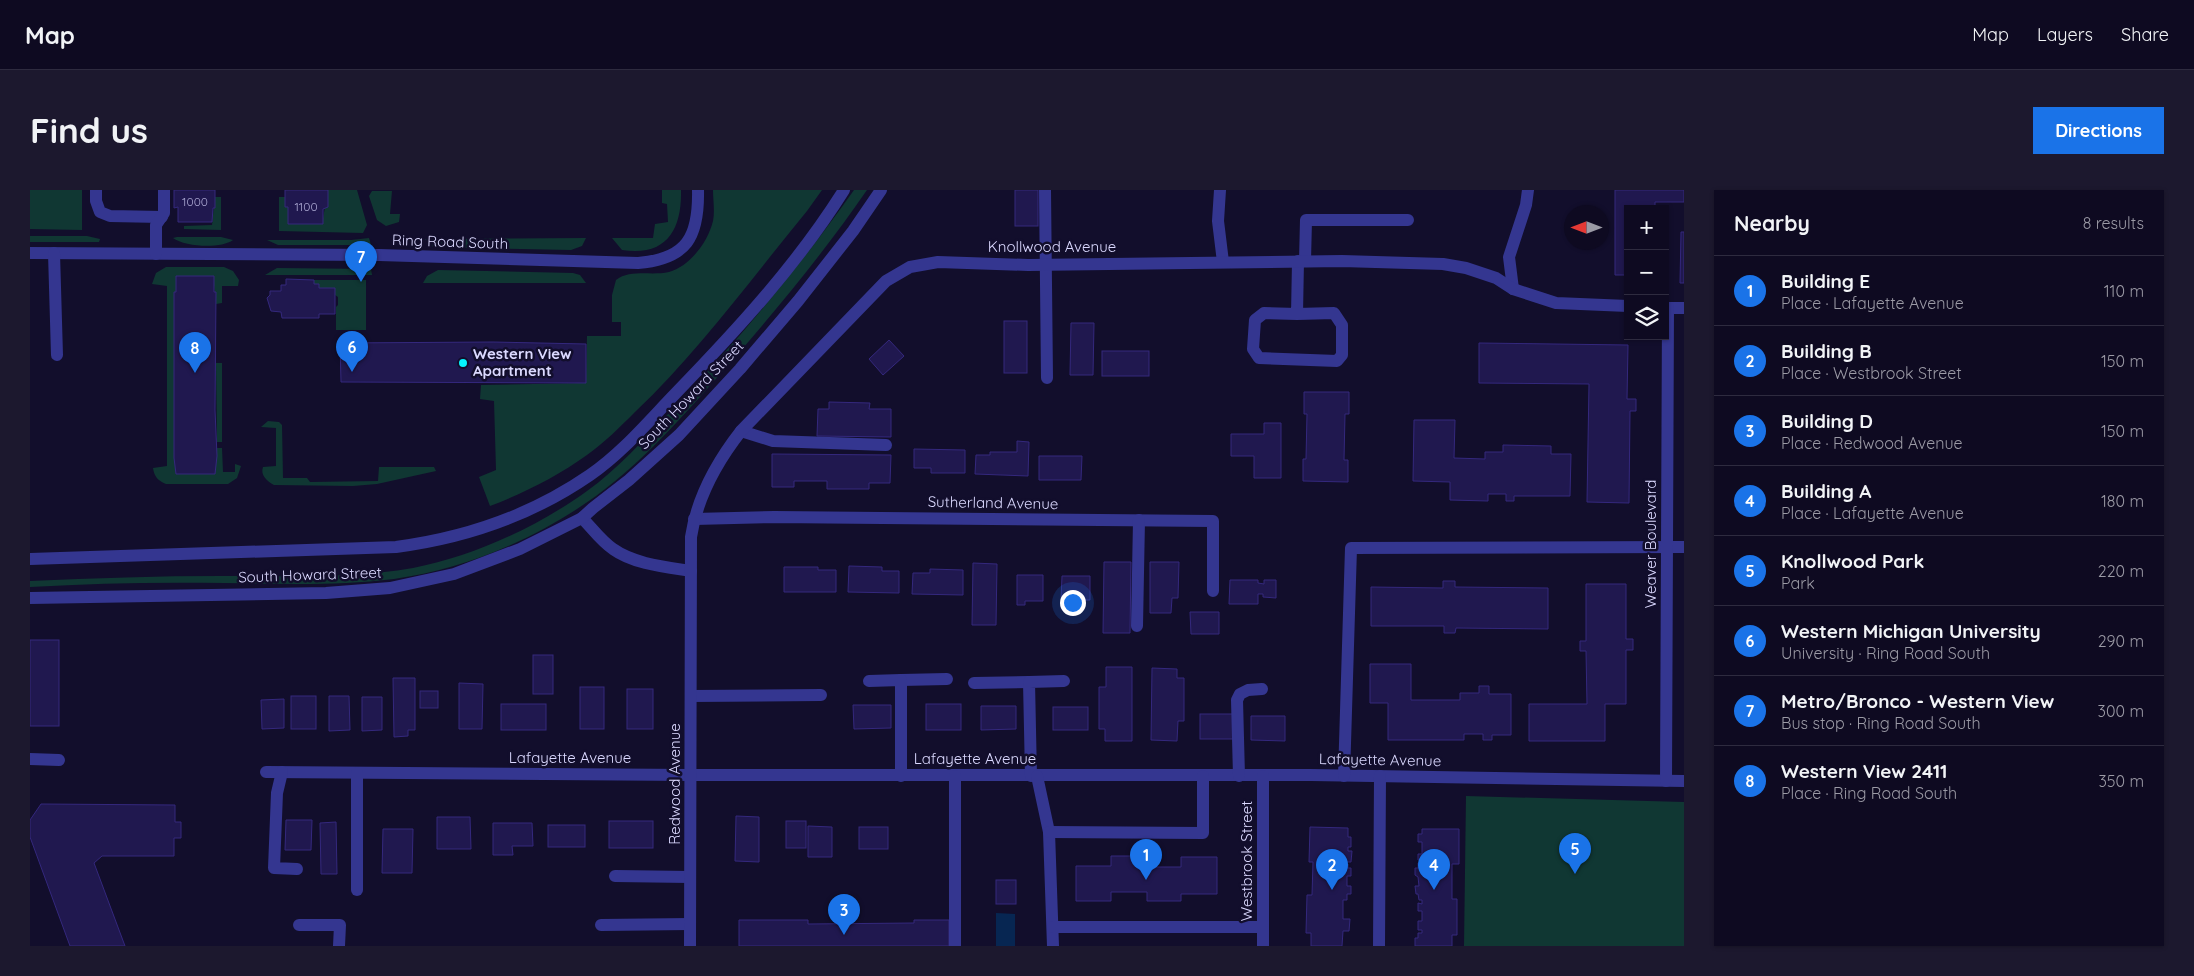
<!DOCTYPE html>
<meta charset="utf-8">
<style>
:root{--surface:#0e0a21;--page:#1c182e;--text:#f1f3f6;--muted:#9b9aa5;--line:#2e2b3f;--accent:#1a73e8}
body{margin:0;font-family:Quicksand,sans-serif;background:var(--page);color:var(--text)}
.controls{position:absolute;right:15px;top:15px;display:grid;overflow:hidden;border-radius:0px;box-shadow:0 1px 4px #0004}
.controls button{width:45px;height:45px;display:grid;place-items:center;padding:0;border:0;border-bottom:1px solid var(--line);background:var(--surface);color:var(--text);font:25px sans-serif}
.compass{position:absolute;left:1534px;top:15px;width:45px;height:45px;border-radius:50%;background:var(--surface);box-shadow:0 1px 4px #0004;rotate:270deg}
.you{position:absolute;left:1042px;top:412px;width:18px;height:18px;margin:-12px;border:4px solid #fff;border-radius:50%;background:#1a73e8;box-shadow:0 0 0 8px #1a73e833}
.badge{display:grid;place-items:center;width:32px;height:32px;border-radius:50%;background:var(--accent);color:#fff;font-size:16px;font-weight:700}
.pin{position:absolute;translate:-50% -41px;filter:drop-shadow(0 1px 2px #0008)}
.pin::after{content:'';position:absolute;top:26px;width:18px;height:15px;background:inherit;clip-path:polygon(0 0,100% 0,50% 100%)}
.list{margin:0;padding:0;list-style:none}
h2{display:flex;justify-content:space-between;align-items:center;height:65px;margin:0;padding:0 20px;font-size:21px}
h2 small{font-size:16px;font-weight:400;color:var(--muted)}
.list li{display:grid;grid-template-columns:32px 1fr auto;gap:15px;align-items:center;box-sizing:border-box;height:70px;padding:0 20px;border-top:1px solid var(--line)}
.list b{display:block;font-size:19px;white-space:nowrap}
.list p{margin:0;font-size:16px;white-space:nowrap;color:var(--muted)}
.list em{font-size:16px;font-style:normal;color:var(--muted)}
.icon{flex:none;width:28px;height:28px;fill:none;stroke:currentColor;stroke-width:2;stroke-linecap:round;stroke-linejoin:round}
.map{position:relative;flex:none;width:1654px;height:756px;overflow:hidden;border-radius:0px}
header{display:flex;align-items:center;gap:30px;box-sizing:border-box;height:70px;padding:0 25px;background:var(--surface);border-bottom:1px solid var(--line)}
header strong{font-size:24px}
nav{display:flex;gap:28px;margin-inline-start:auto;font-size:18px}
.intro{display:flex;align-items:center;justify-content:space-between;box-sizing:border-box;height:120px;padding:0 30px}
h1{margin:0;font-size:35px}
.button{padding:12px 22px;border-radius:0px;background:var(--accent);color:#fff;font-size:18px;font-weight:700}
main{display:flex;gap:30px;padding:0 30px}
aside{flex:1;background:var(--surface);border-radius:0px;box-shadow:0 1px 4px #0004}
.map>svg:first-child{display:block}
.green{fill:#103733}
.water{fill:#072652}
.building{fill:#20184f;stroke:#34287d}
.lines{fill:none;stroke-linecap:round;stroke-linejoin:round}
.minor{stroke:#343690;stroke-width:12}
.poi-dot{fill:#05f3ff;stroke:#120e2c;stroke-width:2}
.labels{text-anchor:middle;stroke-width:5;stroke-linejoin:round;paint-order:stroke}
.number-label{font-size:12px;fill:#aca9d3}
.street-label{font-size:15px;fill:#dbd9ff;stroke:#120e2c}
.poi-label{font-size:15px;font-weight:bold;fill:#dbd9ff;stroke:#120e2c;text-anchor:start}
</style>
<header>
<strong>Map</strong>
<nav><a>Map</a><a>Layers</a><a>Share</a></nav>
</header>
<div class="intro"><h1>Find us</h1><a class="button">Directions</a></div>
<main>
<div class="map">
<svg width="1654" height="756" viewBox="0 0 1654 756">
<rect width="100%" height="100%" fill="#120e2c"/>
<g class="green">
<path d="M0 0H52V40L0 39Z"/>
<path d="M298 0H327L337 35 333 43 249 41V7H255V17H258L259 34H292Z"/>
<path d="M632 0H651C652 40 636 67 592 60L582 48H623L625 34 638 32 637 14 632 13Z"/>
<path d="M683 0H792L777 21C721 89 669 161 605 222 590 237 574 253 557 265 528 286 494 303 460 316L449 287 466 280 464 211 450 209 451 195 556 193 557 146H591V132H582V105L586 90C600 79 622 86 639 82 660 76 678 52 683 31 685 21 683 10 683 0Z"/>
<path d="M824 0H837C797 58 753 112 707 165 664 214 619 267 566 306 508 348 436 379 364 389 308 396 251 394 195 393 130 392 65 393 0 397V391C64 388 128 386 192 386 256 386 319 389 383 378 444 366 507 337 557 301 588 279 613 250 639 223 706 153 768 79 824 0Z"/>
<path d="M342 1H362L360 24H370L369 32 356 36 347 30 339 6Z"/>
<path d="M185 7H191V40L154 39V36L182 35Z"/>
<path d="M0 46H57L70 49 69 52H0Z"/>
<path d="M147 47H191L203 50C191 59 155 57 143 48Z"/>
<path d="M339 48 341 55H248L237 50H321Z"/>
<path d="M556 48 552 56 541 60 403 57 395 49Z"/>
<path d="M136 77H194L203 81 209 90 208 96H192V113L186 114 183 86H146V102H144L146 284H184L186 258H192L193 282H205V274L211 276 207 288 198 294H136C128 291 124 286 123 278L137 276V96L122 94 126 83Z"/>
<path d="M247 78 341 79 342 85H235Z"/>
<path d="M408 80 543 83 550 85 556 93H393L397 86Z"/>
<path d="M284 90H336V140H306V117L308 115V107L305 105V98H289V95L284 94Z"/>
<path d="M186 173H192V252H187Z"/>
<path d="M238 231 249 232 252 235 253 288H277L280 292 348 291 349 277H404L406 281 347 294 323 296 244 295C237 291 230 285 233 277L246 276V238L231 237Z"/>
<path d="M1436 606 1654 612V756H1434Z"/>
</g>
<path class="water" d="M966 723 985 724V756H966Z"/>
<g class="building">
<path d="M144 0H185V18H183L182 32H148V17L144 18Z"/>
<path d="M255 0H298V17L293 19V34H258V17H255Z"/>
<rect x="985" y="0" width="23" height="36"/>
<path d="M1585 0H1654V12H1625V19H1598V85H1585Z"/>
<path d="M1651 42H1654V93H1650Z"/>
<path d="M146 86H184V102H186L185 220 187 266 185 284H146L144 268V102H146Z"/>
<path d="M256 89 284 90V94H289V98H305V124H289V128H252L251 122 241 121 237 108 240 105V101H251V95H256Z"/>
<rect x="974" y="131" width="23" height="52"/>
<path d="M1041 133H1064L1063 185H1040Z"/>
<path d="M859 150 874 166 853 185 839 169Z"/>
<path d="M463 152 556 154V193L311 192 310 153Z"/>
<path d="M1449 153 1598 155 1597 209H1606V221H1600L1599 313 1557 312 1559 194 1449 193Z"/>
<rect x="1072" y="161" width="47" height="25"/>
<path d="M1274 202H1319V224H1315L1314 270H1318V292L1273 291V269H1276L1277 224H1274Z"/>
<path d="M799 212 840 213 839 219H861V247L787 246 788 219H799Z"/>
<path d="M1384 230H1425L1424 268 1455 269V262H1473V255L1521 256V264H1541L1540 306H1484V311H1476V304H1458V311L1420 310V292L1383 291Z"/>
<path d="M1234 233H1251V288H1224V266H1201V244H1234Z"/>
<path d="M987 251 999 252 998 286 945 284 946 265H960V262H987Z"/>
<path d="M884 259 935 260V283H901V278H884Z"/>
<path d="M742 264 861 265 860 293H839V299H797V291H764V297H742Z"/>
<path d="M1009 266H1052L1051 290H1009Z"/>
<path d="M1074 372H1101L1100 443H1073Z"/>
<path d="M1120 372H1149L1148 408H1142L1141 423H1120Z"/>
<path d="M943 373 967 374 966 435H942Z"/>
<path d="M819 376 852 377V381H869V403L818 402Z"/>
<path d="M754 377H788V380H806V402H754Z"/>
<path d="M900 379 933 380V405L882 404 883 383H900Z"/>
<path d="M987 385H1013V411H995V415H987Z"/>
<path d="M1032 386H1060V410H1031Z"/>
<path d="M1200 390H1228V393L1234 394V390H1246V408L1233 407V404H1228V414H1199Z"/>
<path d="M1413 391H1425V397L1518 398V439L1426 438 1425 443H1414V436H1341V397L1413 398Z"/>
<path d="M1556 394H1596V449H1603V460H1596V514H1575V551H1499V514H1557L1556 461H1550V451H1556Z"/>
<path d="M1160 422H1189V444H1161Z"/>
<rect x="0" y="450" width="29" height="86"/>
<rect x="503" y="465" width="20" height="39"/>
<path d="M1340 474H1381V510H1430V503H1449V496H1459V504H1481V545H1462V550H1453V544H1434V550H1358V513H1340Z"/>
<path d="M1076 477H1102V551H1075V539H1069V497H1076Z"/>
<path d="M1122 478 1147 479V488H1154V531H1148L1147 551 1121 550Z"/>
<path d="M363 488H385V540H378V546L364 547Z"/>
<path d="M429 493 453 494 452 539H429Z"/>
<rect x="550" y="497" width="24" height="42"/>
<rect x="597" y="499" width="26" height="40"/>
<rect x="390" y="501" width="18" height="17"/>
<rect x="261" y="506" width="25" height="33"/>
<path d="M299 506H319L320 540 299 541Z"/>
<path d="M332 507H352V540L332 541Z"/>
<path d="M254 509V538L232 539 231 510Z"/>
<rect x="471" y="514" width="45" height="26"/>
<rect x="896" y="514" width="35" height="26"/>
<path d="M823 515H861V538L824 539Z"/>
<path d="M951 516H986V539L951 540Z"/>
<rect x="1023" y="517" width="35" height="23"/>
<rect x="1170" y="524" width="35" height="25"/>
<path d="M1221 526H1255V551L1221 550Z"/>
<path d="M11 614 145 615V632H151V648H144V666H72L64 673 95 756H40L0 647V630Z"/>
<path d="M706 626 729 627V672L705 671Z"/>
<path d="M407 627H440L441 659H407Z"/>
<path d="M256 630H282L281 660H255Z"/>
<rect x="579" y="631" width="44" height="27"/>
<rect x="756" y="631" width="20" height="27"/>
<path d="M306 632 307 684H291L290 633Z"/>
<path d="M463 633H502L503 656H482L483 665H463Z"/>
<rect x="518" y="635" width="37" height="22"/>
<path d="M778 636 802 637V667H778Z"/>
<rect x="829" y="637" width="29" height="22"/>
<path d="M1280 637 1318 638V647H1321V657H1318V661H1322L1321 672H1314V674H1318V678H1321V686H1317V696H1321V704H1317V710H1313V729H1320L1319 741H1313L1312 756H1281V743H1276L1277 705H1282L1283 672H1279Z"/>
<path d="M353 639H383L382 683H352Z"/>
<path d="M1392 639H1429V674H1422V709H1427V745H1422V756H1385V748H1388V743H1392V740H1388V731H1392V721H1388V713L1392 714V710H1389L1388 704H1386L1385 696H1389L1388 687 1385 685V678H1388V673H1391V670H1388V664H1392V652H1388V644H1392Z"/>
<path d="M1081 666H1117V677H1151V667H1187V704H1151V711H1117V702H1081V711H1046V676H1081Z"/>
<rect x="966" y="690" width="20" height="24"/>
<path d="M709 730H778V734L884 733V730H919V756H709Z"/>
</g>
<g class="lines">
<g class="minor">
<path d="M66 0V11L70 22 80 26 132 27"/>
<path d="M1015 0 1017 188"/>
<path d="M1190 0 1188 31 1193 72"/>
<path d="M0 63 349 65 608 73C657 69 669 47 668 0"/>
<path d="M24 63 27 165"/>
<path d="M126 64V35L134 23V0"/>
<path d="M1275 71 1276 30H1378"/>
<path d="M1483 99 1479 67 1496 15 1498 0"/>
<path d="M1635 118H1654"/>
<path d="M1267 124 1304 123 1312 135V165L1307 171 1229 168 1223 159 1225 130 1234 123 1267 124 1268 71"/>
<path d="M711 241 743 251 856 255"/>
<path d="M552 328C562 338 571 351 583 359 604 374 635 377 661 381"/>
<path d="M664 329 744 327 1183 331V401"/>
<path d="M0 369 366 357C435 348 502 325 560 285 592 263 618 232 645 204 706 141 767 75 814 0"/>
<path d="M0 408 296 403 360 398 424 384 490 359 552 328 563 318 599 290 649 245 710 179 768 111 823 41 851 0"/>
<path d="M1107 436 1109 330"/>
<path d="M871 490 917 489"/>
<path d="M839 491 871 490V586"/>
<path d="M944 493 999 492"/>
<path d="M661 506 791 505"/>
<path d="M0 569 29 570"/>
<path d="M236 582 661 585H1281L1654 591"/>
<path d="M252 582 247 603 244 678 267 679"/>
<path d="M327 583V700"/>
<path d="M925 586V756"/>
<path d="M1001 586 999 492 1034 491"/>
<path d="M1007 586 1019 642 1023 756"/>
<path d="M1209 586 1207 510 1210 504 1218 500 1232 499"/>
<path d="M1314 586 1321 358 1654 357"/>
<path d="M1636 591 1638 118"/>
<path d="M1019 642 1173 643V586"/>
<path d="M585 686 660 687"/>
<path d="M269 735H310L309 756"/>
<path d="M571 735 660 734"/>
<path d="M1023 737H1233"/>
<path d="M660 756 661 347C667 307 686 273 711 241L856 91 880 77 908 72 998 75 1312 71 1413 74 1436 78 1466 88 1483 99 1526 113 1598 116"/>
<path d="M1233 756V586"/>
<path d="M1349 756 1350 586"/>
</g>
</g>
<circle class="poi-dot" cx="433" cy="173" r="5"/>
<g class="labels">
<g class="number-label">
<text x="165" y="16">1000</text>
<text x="276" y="21">1100</text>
</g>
<g class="street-label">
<text transform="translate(420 52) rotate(2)" y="5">Ring Road South</text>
<text x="1022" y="62">Knollwood Avenue</text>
<text transform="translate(661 205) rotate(-46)" y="5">South Howard Street</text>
<text transform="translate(963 313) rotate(1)" y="5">Sutherland Avenue</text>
<text transform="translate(1621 354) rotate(-90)" y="5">Weaver Boulevard</text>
<text transform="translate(280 385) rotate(-2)" y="5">South Howard Street</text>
<text x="540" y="573">Lafayette Avenue</text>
<text x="945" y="574">Lafayette Avenue</text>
<text transform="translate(1350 570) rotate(1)" y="5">Lafayette Avenue</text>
<text transform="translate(645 594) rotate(-90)" y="5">Redwood Avenue</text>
<text transform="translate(1217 671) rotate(-90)" y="5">Westbrook Street</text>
</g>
<g class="poi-label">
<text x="443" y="169">Western View<tspan x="443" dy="17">Apartment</tspan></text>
</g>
</g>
</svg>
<div class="controls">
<button>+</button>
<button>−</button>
<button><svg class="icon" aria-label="layers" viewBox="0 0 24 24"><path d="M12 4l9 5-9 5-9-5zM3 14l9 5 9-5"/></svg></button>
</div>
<svg class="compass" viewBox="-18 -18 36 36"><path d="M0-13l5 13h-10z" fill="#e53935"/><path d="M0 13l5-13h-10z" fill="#9b9aa5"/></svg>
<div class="you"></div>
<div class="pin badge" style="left:1116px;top:690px">1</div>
<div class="pin badge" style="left:1302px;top:700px">2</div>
<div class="pin badge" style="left:814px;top:745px">3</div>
<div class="pin badge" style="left:1404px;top:700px">4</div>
<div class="pin badge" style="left:1545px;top:684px">5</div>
<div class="pin badge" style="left:322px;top:182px">6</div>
<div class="pin badge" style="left:331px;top:92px">7</div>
<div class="pin badge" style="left:165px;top:183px">8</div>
</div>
<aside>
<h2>Nearby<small>8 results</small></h2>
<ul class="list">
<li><span class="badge">1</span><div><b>Building E</b><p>Place · Lafayette Avenue</p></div><em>110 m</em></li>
<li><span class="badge">2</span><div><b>Building B</b><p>Place · Westbrook Street</p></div><em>150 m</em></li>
<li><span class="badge">3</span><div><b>Building D</b><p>Place · Redwood Avenue</p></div><em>150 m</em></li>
<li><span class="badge">4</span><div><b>Building A</b><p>Place · Lafayette Avenue</p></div><em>180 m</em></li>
<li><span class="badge">5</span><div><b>Knollwood Park</b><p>Park</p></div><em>220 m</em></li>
<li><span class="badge">6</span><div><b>Western Michigan University</b><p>University · Ring Road South</p></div><em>290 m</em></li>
<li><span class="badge">7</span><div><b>Metro/Bronco - Western View</b><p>Bus stop · Ring Road South</p></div><em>300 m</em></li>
<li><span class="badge">8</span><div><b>Western View 2411</b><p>Place · Ring Road South</p></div><em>350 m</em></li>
</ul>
</aside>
</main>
